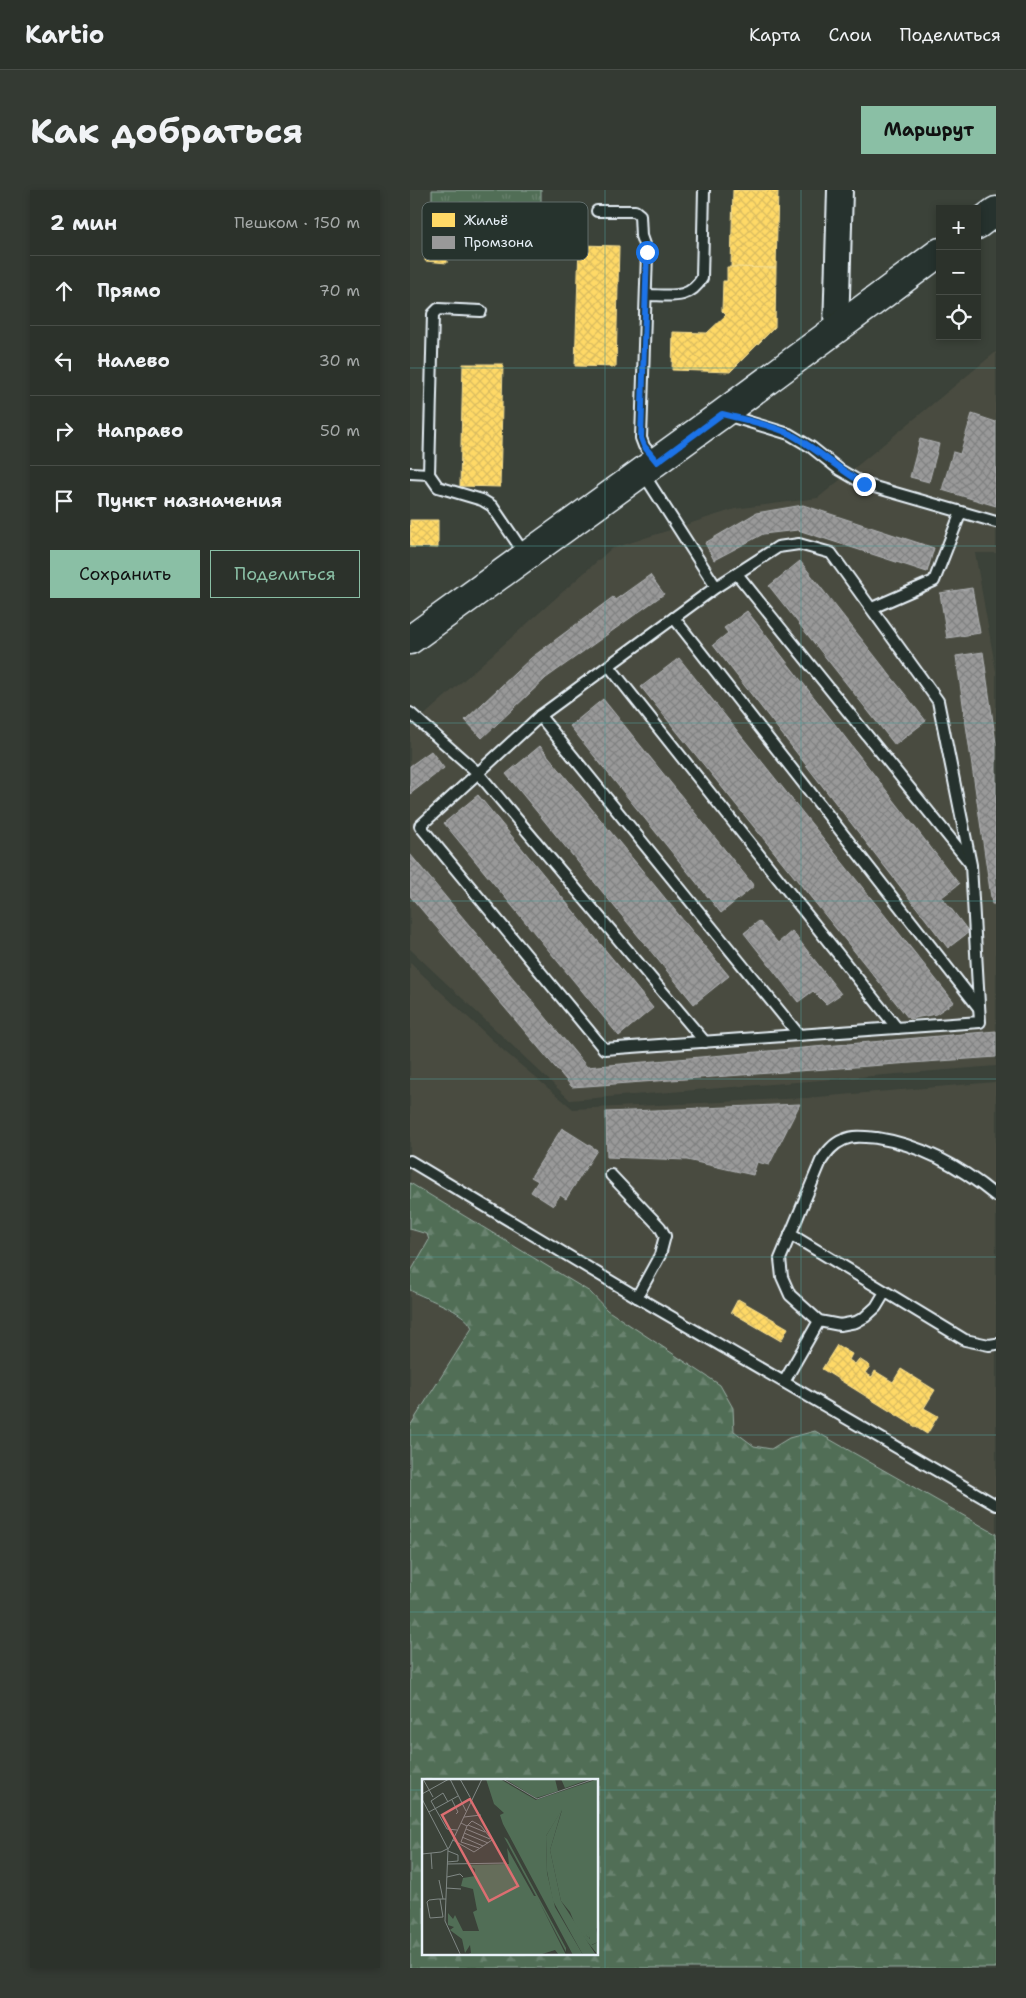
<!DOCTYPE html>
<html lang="ru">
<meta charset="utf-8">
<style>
:root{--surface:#2c322b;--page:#343a33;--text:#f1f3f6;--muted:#a6aaa9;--line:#484d47;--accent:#8abfa5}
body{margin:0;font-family:"Shantell Sans",sans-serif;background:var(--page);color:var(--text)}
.controls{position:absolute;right:15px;top:15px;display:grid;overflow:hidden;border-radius:0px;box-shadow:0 2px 8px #0003}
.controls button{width:45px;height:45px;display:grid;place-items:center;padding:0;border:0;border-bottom:1px solid var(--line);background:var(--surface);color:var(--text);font:25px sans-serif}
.stop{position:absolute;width:15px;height:15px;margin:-11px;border:4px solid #1a73e8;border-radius:50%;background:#fff}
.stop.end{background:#1a73e8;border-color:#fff;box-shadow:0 1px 5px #0008}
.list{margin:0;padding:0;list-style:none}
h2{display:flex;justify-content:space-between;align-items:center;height:65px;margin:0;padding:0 20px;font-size:21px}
h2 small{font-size:16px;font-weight:400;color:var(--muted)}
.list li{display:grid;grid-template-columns:32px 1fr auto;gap:15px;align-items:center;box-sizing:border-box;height:70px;padding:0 20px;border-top:1px solid var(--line)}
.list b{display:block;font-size:19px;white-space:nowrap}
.list em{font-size:16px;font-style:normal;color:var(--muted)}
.actions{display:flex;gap:10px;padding:15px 20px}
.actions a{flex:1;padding:11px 0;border:1px solid var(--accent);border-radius:0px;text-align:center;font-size:18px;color:var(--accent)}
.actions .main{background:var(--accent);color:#111}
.icon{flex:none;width:28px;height:28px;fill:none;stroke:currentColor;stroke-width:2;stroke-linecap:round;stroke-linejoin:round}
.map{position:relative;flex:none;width:586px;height:1778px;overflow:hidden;border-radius:0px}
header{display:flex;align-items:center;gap:30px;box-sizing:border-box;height:70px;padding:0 25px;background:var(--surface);border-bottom:1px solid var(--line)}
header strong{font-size:24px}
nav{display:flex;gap:28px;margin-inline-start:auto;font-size:18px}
.intro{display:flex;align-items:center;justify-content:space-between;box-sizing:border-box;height:120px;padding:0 30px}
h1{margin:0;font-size:35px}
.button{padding:12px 22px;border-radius:0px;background:var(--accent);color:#111;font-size:18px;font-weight:700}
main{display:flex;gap:30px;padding:0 30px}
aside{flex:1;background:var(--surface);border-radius:0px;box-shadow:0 2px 8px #0003}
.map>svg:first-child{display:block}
.built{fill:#4a4c41}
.forest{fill:url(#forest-firs);stroke:#9cb0a7;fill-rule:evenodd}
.park{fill:url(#park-tufts);stroke:#9cb0a7}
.homes{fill:url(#homes-cross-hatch);stroke:#f8e092}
.industry{fill:url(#industry-cross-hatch);stroke:#b1b3b6}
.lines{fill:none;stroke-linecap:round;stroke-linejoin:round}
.service-casing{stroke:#e8f1f8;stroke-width:14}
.tertiary-casing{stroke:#e8f1f8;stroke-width:28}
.secondary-casing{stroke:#e8f1f8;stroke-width:31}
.service{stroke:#26332d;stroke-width:10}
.tertiary{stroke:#26332d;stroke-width:24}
.secondary{stroke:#26332d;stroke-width:28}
.route{stroke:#1a73e8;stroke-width:6}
.grid{fill:none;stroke:#509b97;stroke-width:1;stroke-opacity:0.55}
.inset-road{fill:none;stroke:#808885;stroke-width:1}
.view{fill:#dc6e71;fill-opacity:0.15;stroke:#dc6e71;stroke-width:2.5}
.inset-edge{fill:none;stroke:#e8f1f8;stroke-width:2.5}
.key{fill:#26332d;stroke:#606c6a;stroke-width:1}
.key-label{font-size:14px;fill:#e8f1f8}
</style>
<header>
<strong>Kartio</strong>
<nav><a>Карта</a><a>Слои</a><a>Поделиться</a></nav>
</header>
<div class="intro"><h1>Как добраться</h1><a class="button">Маршрут</a></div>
<main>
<aside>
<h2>2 мин<small>Пешком · 150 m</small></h2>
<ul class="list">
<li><svg class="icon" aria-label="ahead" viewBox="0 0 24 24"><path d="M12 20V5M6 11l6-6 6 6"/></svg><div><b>Прямо</b></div><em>70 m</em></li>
<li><svg class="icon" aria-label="left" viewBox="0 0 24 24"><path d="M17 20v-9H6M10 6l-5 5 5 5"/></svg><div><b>Налево</b></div><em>30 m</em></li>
<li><svg class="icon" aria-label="right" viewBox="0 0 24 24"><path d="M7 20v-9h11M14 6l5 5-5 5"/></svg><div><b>Направо</b></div><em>50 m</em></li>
<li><svg class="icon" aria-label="arrive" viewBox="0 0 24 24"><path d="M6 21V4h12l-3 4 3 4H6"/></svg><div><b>Пункт назначения</b></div></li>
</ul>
<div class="actions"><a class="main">Сохранить</a><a>Поделиться</a></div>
</aside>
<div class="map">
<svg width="586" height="1778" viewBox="0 0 586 1778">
<defs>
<pattern id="forest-firs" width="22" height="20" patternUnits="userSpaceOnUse" patternTransform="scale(1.25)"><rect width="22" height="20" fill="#516e56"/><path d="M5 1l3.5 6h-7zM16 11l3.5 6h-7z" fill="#6a836f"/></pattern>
<pattern id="park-tufts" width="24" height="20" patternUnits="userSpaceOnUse" patternTransform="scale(1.25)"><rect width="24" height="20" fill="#516e56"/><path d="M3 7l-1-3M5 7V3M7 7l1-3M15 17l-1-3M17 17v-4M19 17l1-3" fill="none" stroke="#6a836f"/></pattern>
<pattern id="homes-cross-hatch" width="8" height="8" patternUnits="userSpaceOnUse" patternTransform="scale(1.25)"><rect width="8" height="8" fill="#ffd966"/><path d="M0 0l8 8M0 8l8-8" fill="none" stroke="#dabc60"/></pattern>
<pattern id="industry-cross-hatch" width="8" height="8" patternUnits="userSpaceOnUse" patternTransform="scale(1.25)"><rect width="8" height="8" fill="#999"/><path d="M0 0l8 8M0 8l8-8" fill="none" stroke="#808181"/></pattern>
</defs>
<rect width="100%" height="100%" fill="#3b4239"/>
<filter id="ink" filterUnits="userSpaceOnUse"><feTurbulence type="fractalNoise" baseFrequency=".02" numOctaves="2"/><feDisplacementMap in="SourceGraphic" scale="10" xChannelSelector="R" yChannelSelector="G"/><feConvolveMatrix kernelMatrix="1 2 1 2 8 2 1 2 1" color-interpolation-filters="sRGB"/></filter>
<g filter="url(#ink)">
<g class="built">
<path d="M586 162V363H565L586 482V876L160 910 0 759V538L201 359 325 319 408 308Z"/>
<path d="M0 773 95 862 163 919 396 908 586 892V1344L405 1241 379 1248 361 1259 344 1256 324 1241 323 1218 197 1120 180 1102 0 993Z"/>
<path d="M0 1039 17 1044 19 1050 0 1083Z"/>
<path d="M0 1100 15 1109 30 1113 59 1132 62 1138 0 1236Z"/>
</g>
<path class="forest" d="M0 993 180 1102 197 1120 310 1195 323 1218 324 1241 344 1256 361 1259 379 1248 405 1241 586 1344V1778H0V1236L62 1138C55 1120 17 1110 0 1100V1083L19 1050 17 1044 0 1039ZM14 1590H188V1764H14Z"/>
<path class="park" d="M22 0H131V15L22 12Z"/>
<g class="homes">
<path d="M323 0H368L366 78 321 77Z"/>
<path d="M16 54H38L37 73 15 71Z"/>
<path d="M169 55 209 56 206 177 165 176Z"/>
<path d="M317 77 366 78 365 137 320 182 262 180 263 142 297 143 316 125 312 121 313 91H317Z"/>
<path d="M53 174H93L90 297 50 296Z"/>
<path d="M0 330H28V358L0 357Z"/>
<path d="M328 1109 378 1138 371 1151 321 1122Z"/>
<path d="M427 1155 442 1164 439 1170 445 1174 449 1169 460 1176 455 1183 462 1187 465 1181 483 1192 491 1179 525 1200 514 1218 528 1226 517 1244 412 1179Z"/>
</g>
<g class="industry">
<path d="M562 224 586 232V316L532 300 543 262 550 264Z"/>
<path d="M510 249 529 254 519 292 500 287Z"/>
<path d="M393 315 524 358 517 382 388 340 353 344 304 370 295 353 346 323Z"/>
<path d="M390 371 516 531 485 555 359 396Z"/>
<path d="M240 385 254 404 136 488 72 548 55 530 121 468 203 407 205 410Z"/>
<path d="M562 398 570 443 537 448 530 403Z"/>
<path d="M337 421 549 694 532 707 559 742 538 758 303 455 318 443 314 438Z"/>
<path d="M573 462 586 553V714H582L546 466Z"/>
<path d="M269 468 544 812 526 824 499 829 231 497Z"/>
<path d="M193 509 344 696 311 723 160 536Z"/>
<path d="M130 556 319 786 284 814 96 584Z"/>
<path d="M21 561 34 578 0 604V576Z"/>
<path d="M68 605 243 818 209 846 34 633Z"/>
<path d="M0 664 177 877 586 841V867L162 897 0 706Z"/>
<path d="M349 731 368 753 382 741 431 804 416 814 403 801 388 812 334 743Z"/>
<path d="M390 914 359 975 347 972 343 985 277 970 197 967 196 922Z"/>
<path d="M152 938 187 960 156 1009 150 1005 143 1016 121 1002 128 991 121 987Z"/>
</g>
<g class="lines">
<g class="service-casing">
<g id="service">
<path d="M187 21H225L230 25 231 46 237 63 231 248 234 256 246 271"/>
<path d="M236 105C259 105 279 111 292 88L294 0"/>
<path d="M71 121 28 119 23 124 19 284 28 297 72 310 82 316 116 366"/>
<path d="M316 225 379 244 401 257 430 280 454 294 586 332"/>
<path d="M0 283 19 284"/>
<path d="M233 283 306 397 130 526 68 583 295 852"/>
<path d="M327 384 560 673"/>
<path d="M462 418 524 391 551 322"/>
<path d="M264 428 569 818"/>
<path d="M199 476 487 838"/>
<path d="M0 523 68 583 10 636 194 859 570 832 561 675 528 511 421 363 389 354 368 357 306 397"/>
<path d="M130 526 389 845"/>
<path d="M0 971 227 1107 586 1315"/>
<path d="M201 985 250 1037 255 1046 250 1065 227 1107"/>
<path d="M380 1044 555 1150 579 1155 586 1154"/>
<path d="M475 1102 466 1117 455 1127 446 1132 430 1135 409 1131 380 1105 372 1087 370 1069 411 971C417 962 423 954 433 950 444 945 456 947 467 948 512 955 551 977 586 1006"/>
<path d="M374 1192 409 1131"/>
</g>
</g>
<g class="tertiary-casing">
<path id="tertiary" d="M426 140 430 0"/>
</g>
<g class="secondary-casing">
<g id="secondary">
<path d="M567 35 586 21"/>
<path d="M0 450 312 224 530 62"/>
</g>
</g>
<use href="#service" class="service"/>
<use href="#tertiary" class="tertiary"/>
<use href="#secondary" class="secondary"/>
</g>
</g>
<g class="lines" filter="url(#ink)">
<path class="route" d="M237 62 231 248 234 256 247 272 312 224C335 230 359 234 380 244 406 258 428 279 454 294"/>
</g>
<path class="grid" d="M195 0V1778M391 0V1778M0 178H586M0 356H586M0 533H586M0 711H586M0 889H586M0 1067H586M0 1245H586M0 1422H586M0 1600H14M188 1600H586"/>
<g transform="translate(12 1589)">
<rect width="176" height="176" fill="#3b4239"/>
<path d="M64 0H78L114 21 176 0V149L170 151 167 160 164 155 170 166 176 163V176L155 150 148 133 139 122 128 71 140 31 124 57 125 94 133 128 161 176H151L81 45 78 36 82 34 72 25ZM83 0H133L136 12 114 19ZM139 0H168L143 9ZM82 58 85 60 144 169V173L117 122 144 176H137L133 171 117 176H44L49 174 48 166 43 174 40 160 28 151 32 148 26 146V134L31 140 33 136 41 152H57L51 133 55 131 51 110 39 107 41 99 53 97V90L46 86 87 85 85 69 112 117H114Z" fill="#516e56"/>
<path d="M140 30 128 71 139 122 174 176H161L131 122 125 92 124 57ZM174 147 176 163 169 166 163 156 168 160 166 153Z" fill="#516e56"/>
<path class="inset-road" d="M1 0 11 18M28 0 44 32M38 0 48 18M81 0 115 20 172 0M0 15 27 0M0 20 26 70 23 142 39 177M30 21 36 33 34 35M26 23 21 14 9 22 25 50 35 51M7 33 36 17M42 38 59 36M39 44 45 47 39 63 57 69M46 46 63 53M44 50 68 60M42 54 66 64M40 58 61 67M31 61 52 73 70 61 59 47 50 42 45 47M9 74 10 90M0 75 19 73 27 69 60 0M25 83 36 82V76L26 72M25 85 84 84M25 98 38 95 41 98M17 101 21 120M24 109 39 110M18 120 21 138 8 139 5 123 7 121 16 120H24"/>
<path class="view" d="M48 20 96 107 67 122 20 36Z"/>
<rect width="176" height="176" class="inset-edge"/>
</g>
<rect x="12" y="12" width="166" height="58" rx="8" class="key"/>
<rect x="22" y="23" width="23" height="14" fill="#ffd966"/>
<rect x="22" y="46" width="23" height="13" fill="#999"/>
<g class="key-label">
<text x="54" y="35">Жильё</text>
<text x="54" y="57">Промзона</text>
</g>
</svg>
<div class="controls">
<button>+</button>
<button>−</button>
<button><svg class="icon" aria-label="locate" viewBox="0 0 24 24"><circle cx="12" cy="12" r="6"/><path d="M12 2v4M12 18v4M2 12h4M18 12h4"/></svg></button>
</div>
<div class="stop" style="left:237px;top:62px"></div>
<div class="stop end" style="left:454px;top:294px"></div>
</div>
</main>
